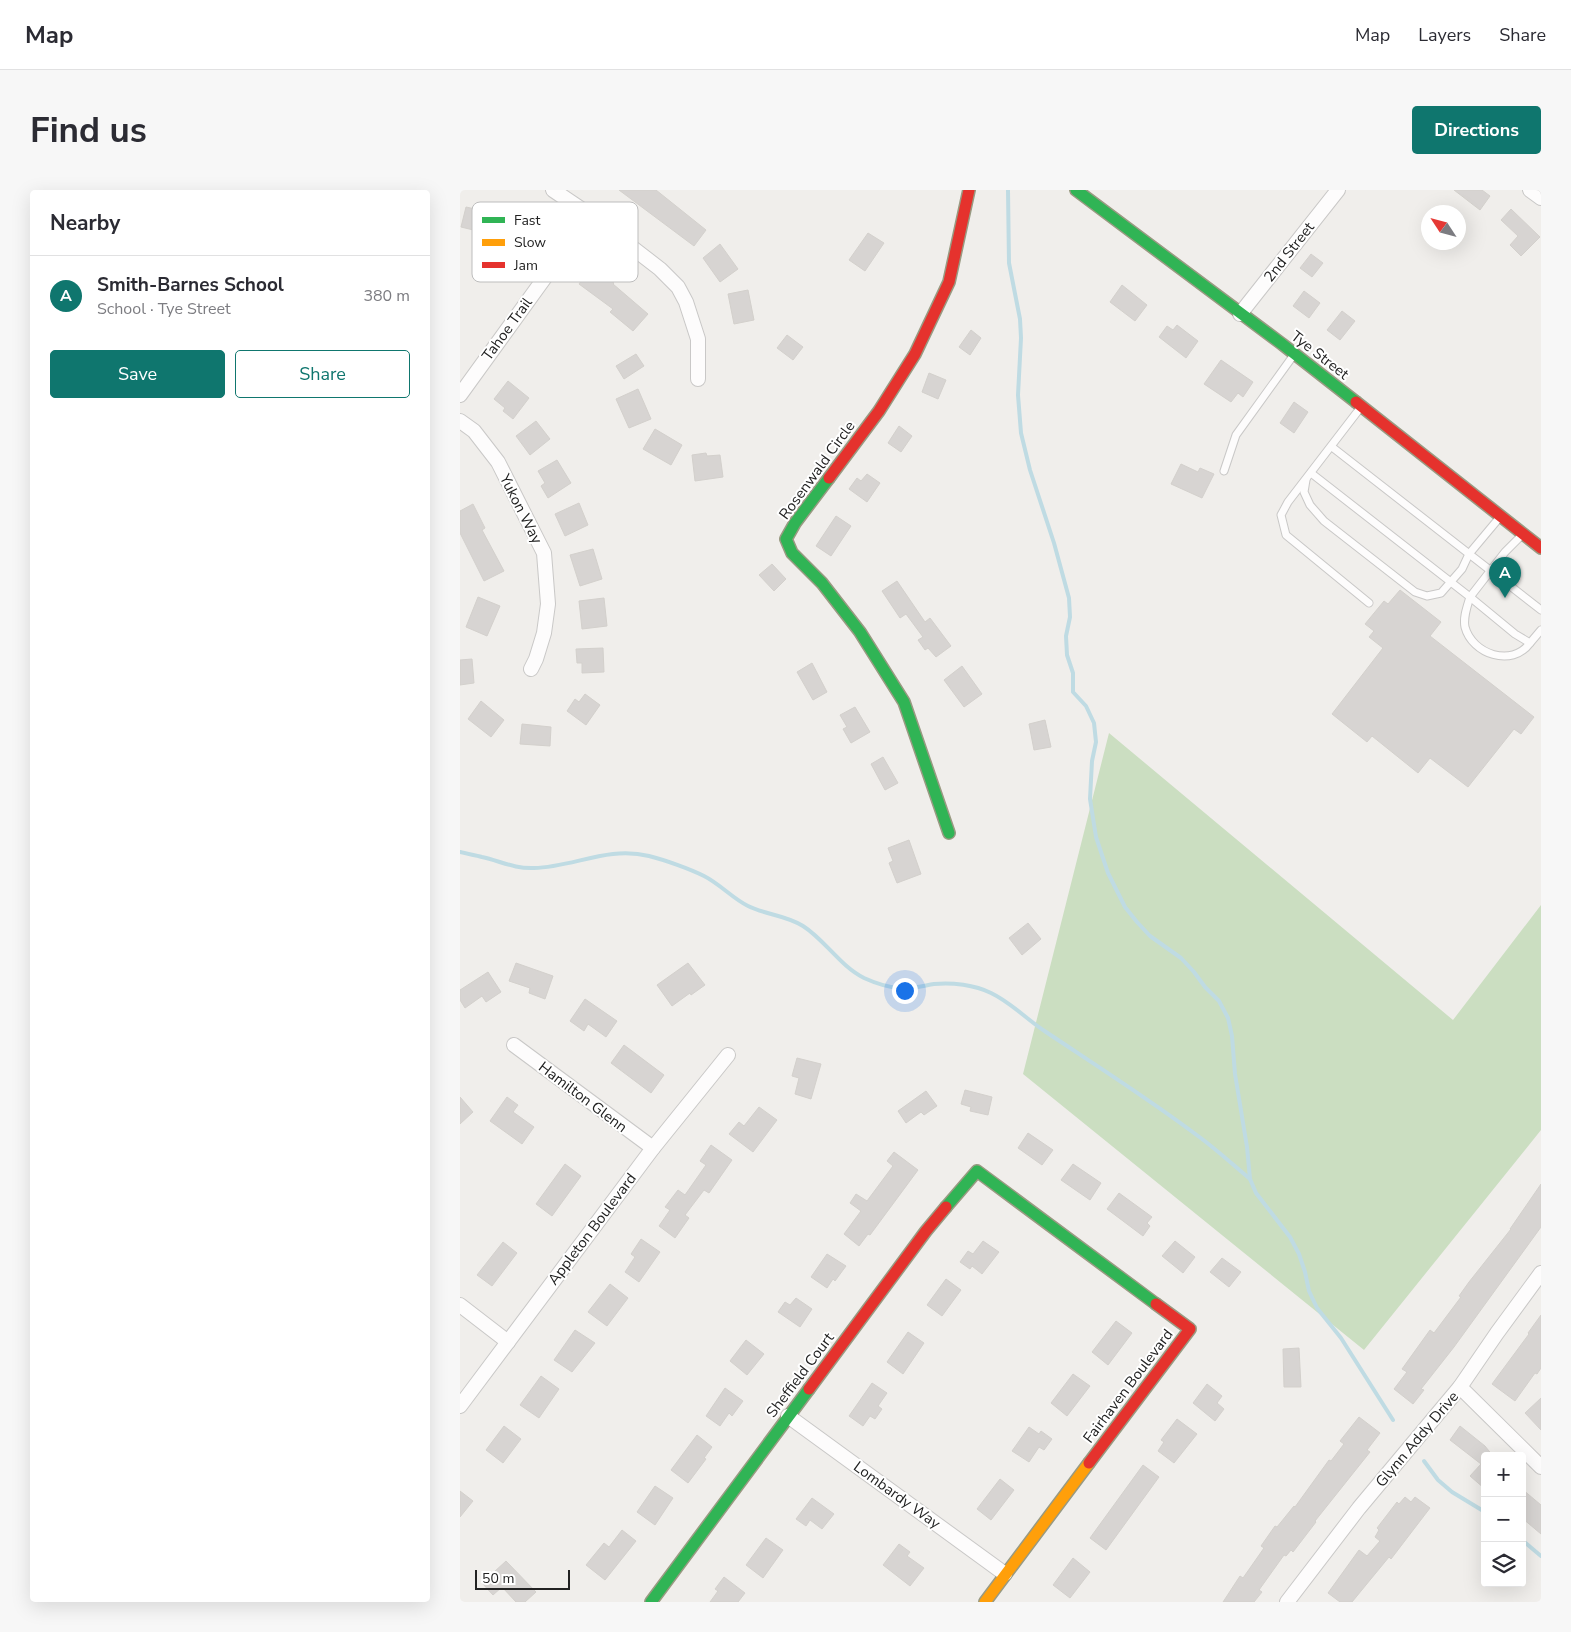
<!DOCTYPE html>
<meta charset="utf-8">
<style>
:root{--surface:#fff;--page:#f7f7f7;--text:#2b2b33;--muted:#7c7c81;--line:#e1e1e2;--accent:#0f766e}
body{margin:0;font-family:"Nunito Sans",sans-serif;background:var(--page);color:var(--text)}
.controls{position:absolute;right:15px;bottom:15px;display:grid;overflow:hidden;border-radius:5px;box-shadow:0 5px 20px #0002}
.controls button{width:45px;height:45px;display:grid;place-items:center;padding:0;border:0;border-bottom:1px solid var(--line);background:var(--surface);color:var(--text);font:25px sans-serif}
.compass{position:absolute;left:961px;top:15px;width:45px;height:45px;border-radius:50%;background:var(--surface);box-shadow:0 5px 20px #0002;rotate:306deg}
.scale{position:absolute;left:15px;bottom:12px;width:95px;box-sizing:border-box;padding-left:5px;border:2px solid #222;border-top:0;font-size:14px;line-height:18px;white-space:nowrap;color:#222;-webkit-text-stroke:4px #fff;paint-order:stroke}
.you{position:absolute;left:444px;top:800px;width:18px;height:18px;margin:-12px;border:4px solid #fff;border-radius:50%;background:#1a73e8;box-shadow:0 0 0 8px #1a73e833}
.badge{display:grid;place-items:center;width:32px;height:32px;border-radius:50%;background:var(--accent);color:#fff;font-size:16px;font-weight:700}
.pin{position:absolute;translate:-50% -41px;filter:drop-shadow(0 1px 2px #0008)}
.pin::after{content:'';position:absolute;top:26px;width:18px;height:15px;background:inherit;clip-path:polygon(0 0,100% 0,50% 100%)}
.list{margin:0;padding:0;list-style:none}
h2{display:flex;justify-content:space-between;align-items:center;height:65px;margin:0;padding:0 20px;font-size:21px}
h2 small{font-size:16px;font-weight:400;color:var(--muted)}
.list li{display:grid;grid-template-columns:32px 1fr auto;gap:15px;align-items:center;box-sizing:border-box;height:80px;padding:0 20px;border-top:1px solid var(--line)}
.list b{display:block;font-size:19px;white-space:nowrap}
.list p{margin:0;font-size:16px;white-space:nowrap;color:var(--muted)}
.list em{font-size:16px;font-style:normal;color:var(--muted)}
.actions{display:flex;gap:10px;padding:15px 20px}
.actions a{flex:1;padding:11px 0;border:1px solid var(--accent);border-radius:5px;text-align:center;font-size:18px;color:var(--accent)}
.actions .main{background:var(--accent);color:#fff}
.icon{flex:none;width:28px;height:28px;fill:none;stroke:currentColor;stroke-width:2;stroke-linecap:round;stroke-linejoin:round}
.map{position:relative;flex:none;width:1081px;height:1412px;overflow:hidden;border-radius:5px}
header{display:flex;align-items:center;gap:30px;box-sizing:border-box;height:70px;padding:0 25px;background:var(--surface);border-bottom:1px solid var(--line)}
header strong{font-size:24px}
nav{display:flex;gap:28px;margin-inline-start:auto;font-size:18px}
.intro{display:flex;align-items:center;justify-content:space-between;box-sizing:border-box;height:120px;padding:0 30px}
h1{margin:0;font-size:35px}
.button{padding:12px 22px;border-radius:5px;background:var(--accent);color:#fff;font-size:18px;font-weight:700}
main{display:flex;gap:30px;padding:0 30px}
aside{flex:1;background:var(--surface);border-radius:5px;box-shadow:0 5px 20px #0002}
.map>svg:first-child{display:block}
.forest{fill:#cbdec1}
.lines{fill:none;stroke-linecap:round;stroke-linejoin:round}
.stream{stroke:#bfdbe3;stroke-width:4}
.building{fill:#d7d4d2;stroke:#d3d0cc}
.lane-casing{stroke:#c9c8c7;stroke-width:9}
.street-casing{stroke:#c9c8c7;stroke-width:16}
.fast-casing{stroke:#999a82;stroke-width:14}
.slow-casing{stroke:#999a82;stroke-width:14}
.jam-casing{stroke:#999a82;stroke-width:14}
.lane{stroke:#fdfcfc;stroke-width:7}
.street{stroke:#fdfcfc;stroke-width:14}
.fast{stroke:#30b455;stroke-width:11}
.slow{stroke:#ff9f0a;stroke-width:11}
.jam{stroke:#e5322d;stroke-width:11}
.labels{text-anchor:middle;stroke-width:4;stroke-linejoin:round;paint-order:stroke}
.street-label{font-size:15px;fill:#222;stroke:#fff}
.key{fill:#fff;stroke:#bdbdbd;stroke-width:1}
.key-label{font-size:14px;fill:#222}
</style>
<header>
<strong>Map</strong>
<nav><a>Map</a><a>Layers</a><a>Share</a></nav>
</header>
<div class="intro"><h1>Find us</h1><a class="button">Directions</a></div>
<main>
<aside>
<h2>Nearby<small></small></h2>
<ul class="list">
<li><span class="badge">A</span><div><b>Smith-Barnes School</b><p>School · Tye Street</p></div><em>380 m</em></li>
</ul>
<div class="actions"><a class="main">Save</a><a>Share</a></div>
</aside>
<div class="map">
<svg width="1081" height="1412" viewBox="0 0 1081 1412">
<rect width="100%" height="100%" fill="#f0eeeb"/>
<path class="forest" d="M649 543 993 830 1081 715V940L904 1160 563 884Z"/>
<g class="lines">
<g class="stream">
<path d="M548 0 549 73 560 129 561 148 558 205 561 243 570 280 594 353 609 408 610 427 606 446 607 465 613 483V502L626 516 634 533 636 552 632 571 630 609 636 647 648 683 665 717 677 732 690 746 721 768 734 782 745 797 759 811 768 828 772 846 775 884 787 957 790 989 796 1003 830 1047 839 1064 845 1082 849 1101 857 1118 881 1148 933 1230"/>
<path d="M0 662C7 664 15 665 22 667 40 671 55 679 74 678 114 677 147 656 189 666 205 670 230 679 244 686 260 694 272 708 288 716 306 725 326 725 343 736 365 750 380 776 404 788 415 793 427 797 439 798 451 799 462 796 474 794 492 792 515 795 531 803 552 813 567 830 586 842 637 876 689 909 738 946 756 959 772 974 790 989"/>
<path d="M964 1271 978 1290 992 1302 1025 1322"/>
<path d="M1062 1350 1081 1366"/>
</g>
</g>
<g class="building">
<path d="M159 0H196L246 40 234 56Z"/>
<path d="M994 0H1022L1030 6 1020 20Z"/>
<path d="M6 17 38 24 34 45 1 37Z"/>
<path d="M1051 19 1080 47 1061 66 1050 55 1058 46 1041 30Z"/>
<path d="M408 43 424 53 405 81 389 70Z"/>
<path d="M260 54 278 79 260 92 243 68Z"/>
<path d="M851 64 863 73 852 87 840 78Z"/>
<path d="M131 78 154 93 153 94 188 124 173 141 150 122 153 119 119 94Z"/>
<path d="M662 95 687 115 675 131 650 112Z"/>
<path d="M288 100 294 130 274 134 268 104Z"/>
<path d="M844 101 860 113 849 128 833 116Z"/>
<path d="M882 121 895 131 880 150 867 140Z"/>
<path d="M717 135 738 151 726 168 699 147 707 136 713 140Z"/>
<path d="M511 140 521 148 510 165 499 157Z"/>
<path d="M327 145 343 157 333 170 317 158Z"/>
<path d="M176 164 184 176 164 189 156 176Z"/>
<path d="M761 170 793 192 783 207 778 203 771 212 744 194Z"/>
<path d="M469 183 486 190 478 209 462 202Z"/>
<path d="M48 191 69 208 53 229 43 221 45 218 34 209Z"/>
<path d="M178 199 191 229 169 238 156 209Z"/>
<path d="M834 212 848 222 834 243 820 233Z"/>
<path d="M76 231 90 249 70 265 56 246Z"/>
<path d="M439 236 452 246 441 262 428 253Z"/>
<path d="M195 239 222 255 211 275 183 259Z"/>
<path d="M246 263 247 266 260 265 263 287 235 291 232 265Z"/>
<path d="M97 270 111 293 88 308 81 296 85 293 78 281Z"/>
<path d="M721 274 738 282 740 278 754 284 742 308 711 294Z"/>
<path d="M407 284 420 293 407 312 389 299 397 288 401 291Z"/>
<path d="M119 313 128 335 105 346 95 324Z"/>
<path d="M13 314 25 338 22 340 44 381 24 391 0 343V321Z"/>
<path d="M376 326 391 336 371 366 356 356Z"/>
<path d="M133 359 142 389 120 396 110 365Z"/>
<path d="M312 374 326 389 314 401 299 385Z"/>
<path d="M437 391 465 432 470 428 491 456 476 467 468 458 465 460 458 450 463 447 446 424 440 428 422 401Z"/>
<path d="M940 400 981 432 970 446 1074 527 1061 544 1054 539 1008 597 970 568 958 583 912 546 907 552 872 524 923 458 909 447 914 441 905 434 924 411 928 414Z"/>
<path d="M18 407 40 416 27 446 6 437Z"/>
<path d="M144 408 147 436 122 439 119 411Z"/>
<path d="M143 458 144 482 122 483V473H117L116 459Z"/>
<path d="M12 469 14 493 0 495V470Z"/>
<path d="M352 473 367 502 353 510 337 482Z"/>
<path d="M502 476 522 504 504 517 484 490Z"/>
<path d="M125 504 140 515 126 535 107 521 115 509 119 512Z"/>
<path d="M21 511 44 530 31 547 8 529Z"/>
<path d="M395 517 410 542 391 553 383 539 387 537 380 525Z"/>
<path d="M585 530 591 557 574 560 569 534Z"/>
<path d="M62 534 91 537 90 556 60 554Z"/>
<path d="M423 567 438 593 425 600 411 574Z"/>
<path d="M449 650 461 684 437 693 429 673 433 671 428 658Z"/>
<path d="M568 733 581 749 562 765 549 748Z"/>
<path d="M56 773 93 786 85 809 69 803 70 798 49 791Z"/>
<path d="M228 773 245 795 231 805 230 803 212 816 197 795Z"/>
<path d="M28 782 41 802 26 812 22 806 5 818 0 810V800Z"/>
<path d="M125 809 157 831 146 847 128 834 124 841 110 831Z"/>
<path d="M164 855 204 885 191 903 151 873Z"/>
<path d="M337 868 361 874 351 909 335 904 339 888 332 886Z"/>
<path d="M505 900 532 907 528 925 510 921 511 917 501 914Z"/>
<path d="M466 901 477 916 464 925 461 922 446 933 438 921Z"/>
<path d="M0 907 13 922 0 934Z"/>
<path d="M47 907 58 915 53 922 74 937 62 954 30 931Z"/>
<path d="M299 917 317 930 293 962 269 944 279 932 284 936Z"/>
<path d="M568 943 593 960 582 975 558 958Z"/>
<path d="M251 955 272 970 249 1003 244 1000 225 1025 229 1028 215 1048 199 1036 210 1020 205 1017 218 1000 225 1005 246 975 240 971Z"/>
<path d="M434 962 458 980 410 1045 408 1044 399 1056 384 1044 401 1021 390 1013 396 1004 407 1011 433 976 427 971Z"/>
<path d="M105 974 121 986 92 1026 76 1014Z"/>
<path d="M613 974 641 993 630 1010 601 990Z"/>
<path d="M1081 994V1037L994 1157 961 1199 964 1200 953 1214 934 1199 947 1182 942 1179 970 1140 974 1143 1001 1107 999 1106 1009 1092 1051 1039H1050Z"/>
<path d="M659 1003 692 1027 687 1033 690 1036 683 1046 647 1019Z"/>
<path d="M181 1049 200 1062 179 1092 165 1082 175 1067 171 1064Z"/>
<path d="M523 1051 539 1062 522 1084 512 1076 510 1079 500 1072 508 1061 513 1064Z"/>
<path d="M715 1051 735 1067 723 1083 702 1066Z"/>
<path d="M43 1052 57 1063 32 1096 17 1085Z"/>
<path d="M367 1064 386 1076 375 1091 373 1089 367 1098 351 1087Z"/>
<path d="M762 1068 781 1082 769 1097 750 1082Z"/>
<path d="M486 1089 501 1100 482 1126 467 1115Z"/>
<path d="M150 1094 168 1108 147 1136 128 1122Z"/>
<path d="M336 1108 352 1119 340 1137 318 1122 325 1112 330 1115Z"/>
<path d="M1081 1125V1178L1077 1184 1075 1183 1055 1211 1032 1194 1069 1144 1068 1143Z"/>
<path d="M656 1131 672 1143 648 1175 632 1162Z"/>
<path d="M115 1140 135 1153 112 1182 94 1170Z"/>
<path d="M448 1142 464 1153 443 1184 427 1172Z"/>
<path d="M286 1150 304 1164 287 1185 270 1171Z"/>
<path d="M839 1158 841 1197H824L823 1159Z"/>
<path d="M613 1184 630 1196 607 1226 591 1213Z"/>
<path d="M81 1186 99 1199 79 1228 60 1215Z"/>
<path d="M412 1193 427 1203 418 1216 422 1219 415 1229 410 1226 403 1236 389 1226Z"/>
<path d="M747 1194 762 1206 757 1213 764 1219 755 1231 733 1213Z"/>
<path d="M265 1198 283 1211 272 1226 269 1223 260 1236 246 1226Z"/>
<path d="M1081 1208V1240L1065 1223Z"/>
<path d="M899 1227 920 1243 907 1260 910 1262 855 1331 856 1332 833 1362 831 1360 826 1366 824 1365 799 1400 802 1402 794 1412H763L780 1386 783 1388 804 1358 801 1356 815 1336 817 1337 834 1316 835 1317 869 1270 871 1271 884 1254 880 1251Z"/>
<path d="M717 1229 737 1244 714 1273 698 1261 704 1252 701 1250Z"/>
<path d="M44 1236 61 1249 43 1273 26 1260Z"/>
<path d="M1000 1236 1025 1256 1033 1266H1025V1299L1010 1286 1021 1274 990 1250Z"/>
<path d="M569 1237 579 1244 581 1241 592 1249 584 1260 579 1257 569 1272 552 1261Z"/>
<path d="M237 1245 252 1257 244 1268 246 1269 228 1293 211 1280Z"/>
<path d="M683 1275 699 1287 646 1360 630 1348Z"/>
<path d="M540 1289 554 1300 531 1330 517 1319Z"/>
<path d="M195 1296 213 1308 195 1335 177 1322Z"/>
<path d="M1062 1299 1081 1315V1344L1062 1328Z"/>
<path d="M0 1301 13 1311 0 1327Z"/>
<path d="M945 1307 951 1312 955 1307 970 1318 931 1369 929 1367 892 1412H880L868 1403 899 1360 907 1366 920 1351 915 1347 919 1340 917 1338 937 1312 939 1314Z"/>
<path d="M352 1308 374 1324 362 1339 350 1330 346 1336 336 1329Z"/>
<path d="M162 1340 176 1351 145 1390 126 1375 144 1353 149 1357Z"/>
<path d="M306 1348 323 1360 303 1388 286 1375Z"/>
<path d="M439 1354 450 1362 447 1366 464 1378 450 1396 423 1375Z"/>
<path d="M613 1368 630 1382 610 1408 593 1395Z"/>
<path d="M46 1371 76 1402 65 1412H56L42 1397 33 1405 22 1393Z"/>
<path d="M264 1387 285 1403 278 1412H250L258 1401 255 1399Z"/>
</g>
<g class="lines">
<g class="lane-casing">
<g id="lane">
<path d="M901 217 828 312 821 325 826 345 909 413"/>
<path d="M872 257 1081 420"/>
<path d="M764 281 776 245 833 166"/>
<path d="M851 283 1010 407C1007 417 1003 427 1005 437 1012 464 1052 478 1070 453"/>
<path d="M846 290 844 302 850 315 864 331 955 402 967 406 981 403 1002 379 1009 364 1040 327"/>
<path d="M1063 344 1045 362 1010 407 1055 444 1070 453 1081 440"/>
</g>
</g>
<g class="street-casing">
<g id="street">
<path d="M93 0 130 25 200 79 218 97 226 112 238 149V189"/>
<path d="M1070 0 1081 8"/>
<path d="M780 124 878 0"/>
<path d="M0 205 130 25"/>
<path d="M0 231 14 241 38 272 84 363 88 414 84 443 76 469 71 479"/>
<path d="M54 855 193 958"/>
<path d="M0 1115 48 1152"/>
<path d="M1000 1197 1081 1277"/>
<path d="M0 1216 193 958 268 865"/>
<path d="M328 1226 545 1384"/>
<path d="M827 1412 899 1318 1000 1197 1037 1143 1081 1083"/>
</g>
</g>
<g class="fast-casing">
<g id="fast">
<path d="M616 0 822 154 896 212"/>
<path d="M369 288 335 333 326 349 332 363 362 393 400 442 444 512 489 643"/>
<path d="M486 1017 517 981 696 1114"/>
<path d="M191 1412 349 1199"/>
</g>
</g>
<g class="slow-casing">
<path id="slow" d="M525 1412 629 1273"/>
</g>
<g class="jam-casing">
<g id="jam">
<path d="M896 212 1081 358"/>
<path d="M369 288 419 221 455 164 489 92 509 0"/>
<path d="M349 1199 466 1041 486 1017"/>
<path d="M629 1273 730 1139 696 1114"/>
</g>
</g>
<use href="#lane" class="lane"/>
<use href="#street" class="street"/>
<use href="#fast" class="fast"/>
<use href="#slow" class="slow"/>
<use href="#jam" class="jam"/>
</g>
<g class="labels">
<g class="street-label">
<text transform="translate(829 62) rotate(-52)" y="5">2nd Street</text>
<text transform="translate(47 139) rotate(-54)" y="5">Tahoe Trail</text>
<text transform="translate(860 165) rotate(38)" y="5">Tye Street</text>
<text transform="translate(357 280) rotate(-54)" y="5">Rosenwald Circle</text>
<text transform="translate(61 319) rotate(63)" y="5">Yukon Way</text>
<text transform="translate(123 907) rotate(37)" y="5">Hamilton Glenn</text>
<text transform="translate(132 1039) rotate(-53)" y="5">Appleton Boulevard</text>
<text transform="translate(340 1185) rotate(-53)" y="5">Sheffield Court</text>
<text transform="translate(668 1196) rotate(-53)" y="5">Fairhaven Boulevard</text>
<text transform="translate(957 1249) rotate(-50)" y="5">Glynn Addy Drive</text>
<text transform="translate(437 1305) rotate(36)" y="5">Lombardy Way</text>
</g>
</g>
<rect x="12" y="12" width="166" height="80" rx="8" class="key"/>
<rect x="22" y="27" width="23" height="6" fill="#30b455"/>
<rect x="22" y="49" width="23" height="7" fill="#ff9f0a"/>
<rect x="22" y="72" width="23" height="6" fill="#e5322d"/>
<g class="key-label">
<text x="54" y="35">Fast</text>
<text x="54" y="57">Slow</text>
<text x="54" y="80">Jam</text>
</g>
</svg>
<div class="controls">
<button>+</button>
<button>−</button>
<button><svg class="icon" aria-label="layers" viewBox="0 0 24 24"><path d="M12 4l9 5-9 5-9-5zM3 14l9 5 9-5"/></svg></button>
</div>
<svg class="compass" viewBox="-18 -18 36 36"><path d="M0-13l5 13h-10z" fill="#e53935"/><path d="M0 13l5-13h-10z" fill="#7c7c81"/></svg>
<div class="scale">50 m</div>
<div class="you"></div>
<div class="pin badge" style="left:1045px;top:408px">A</div>
</div>
</main>
